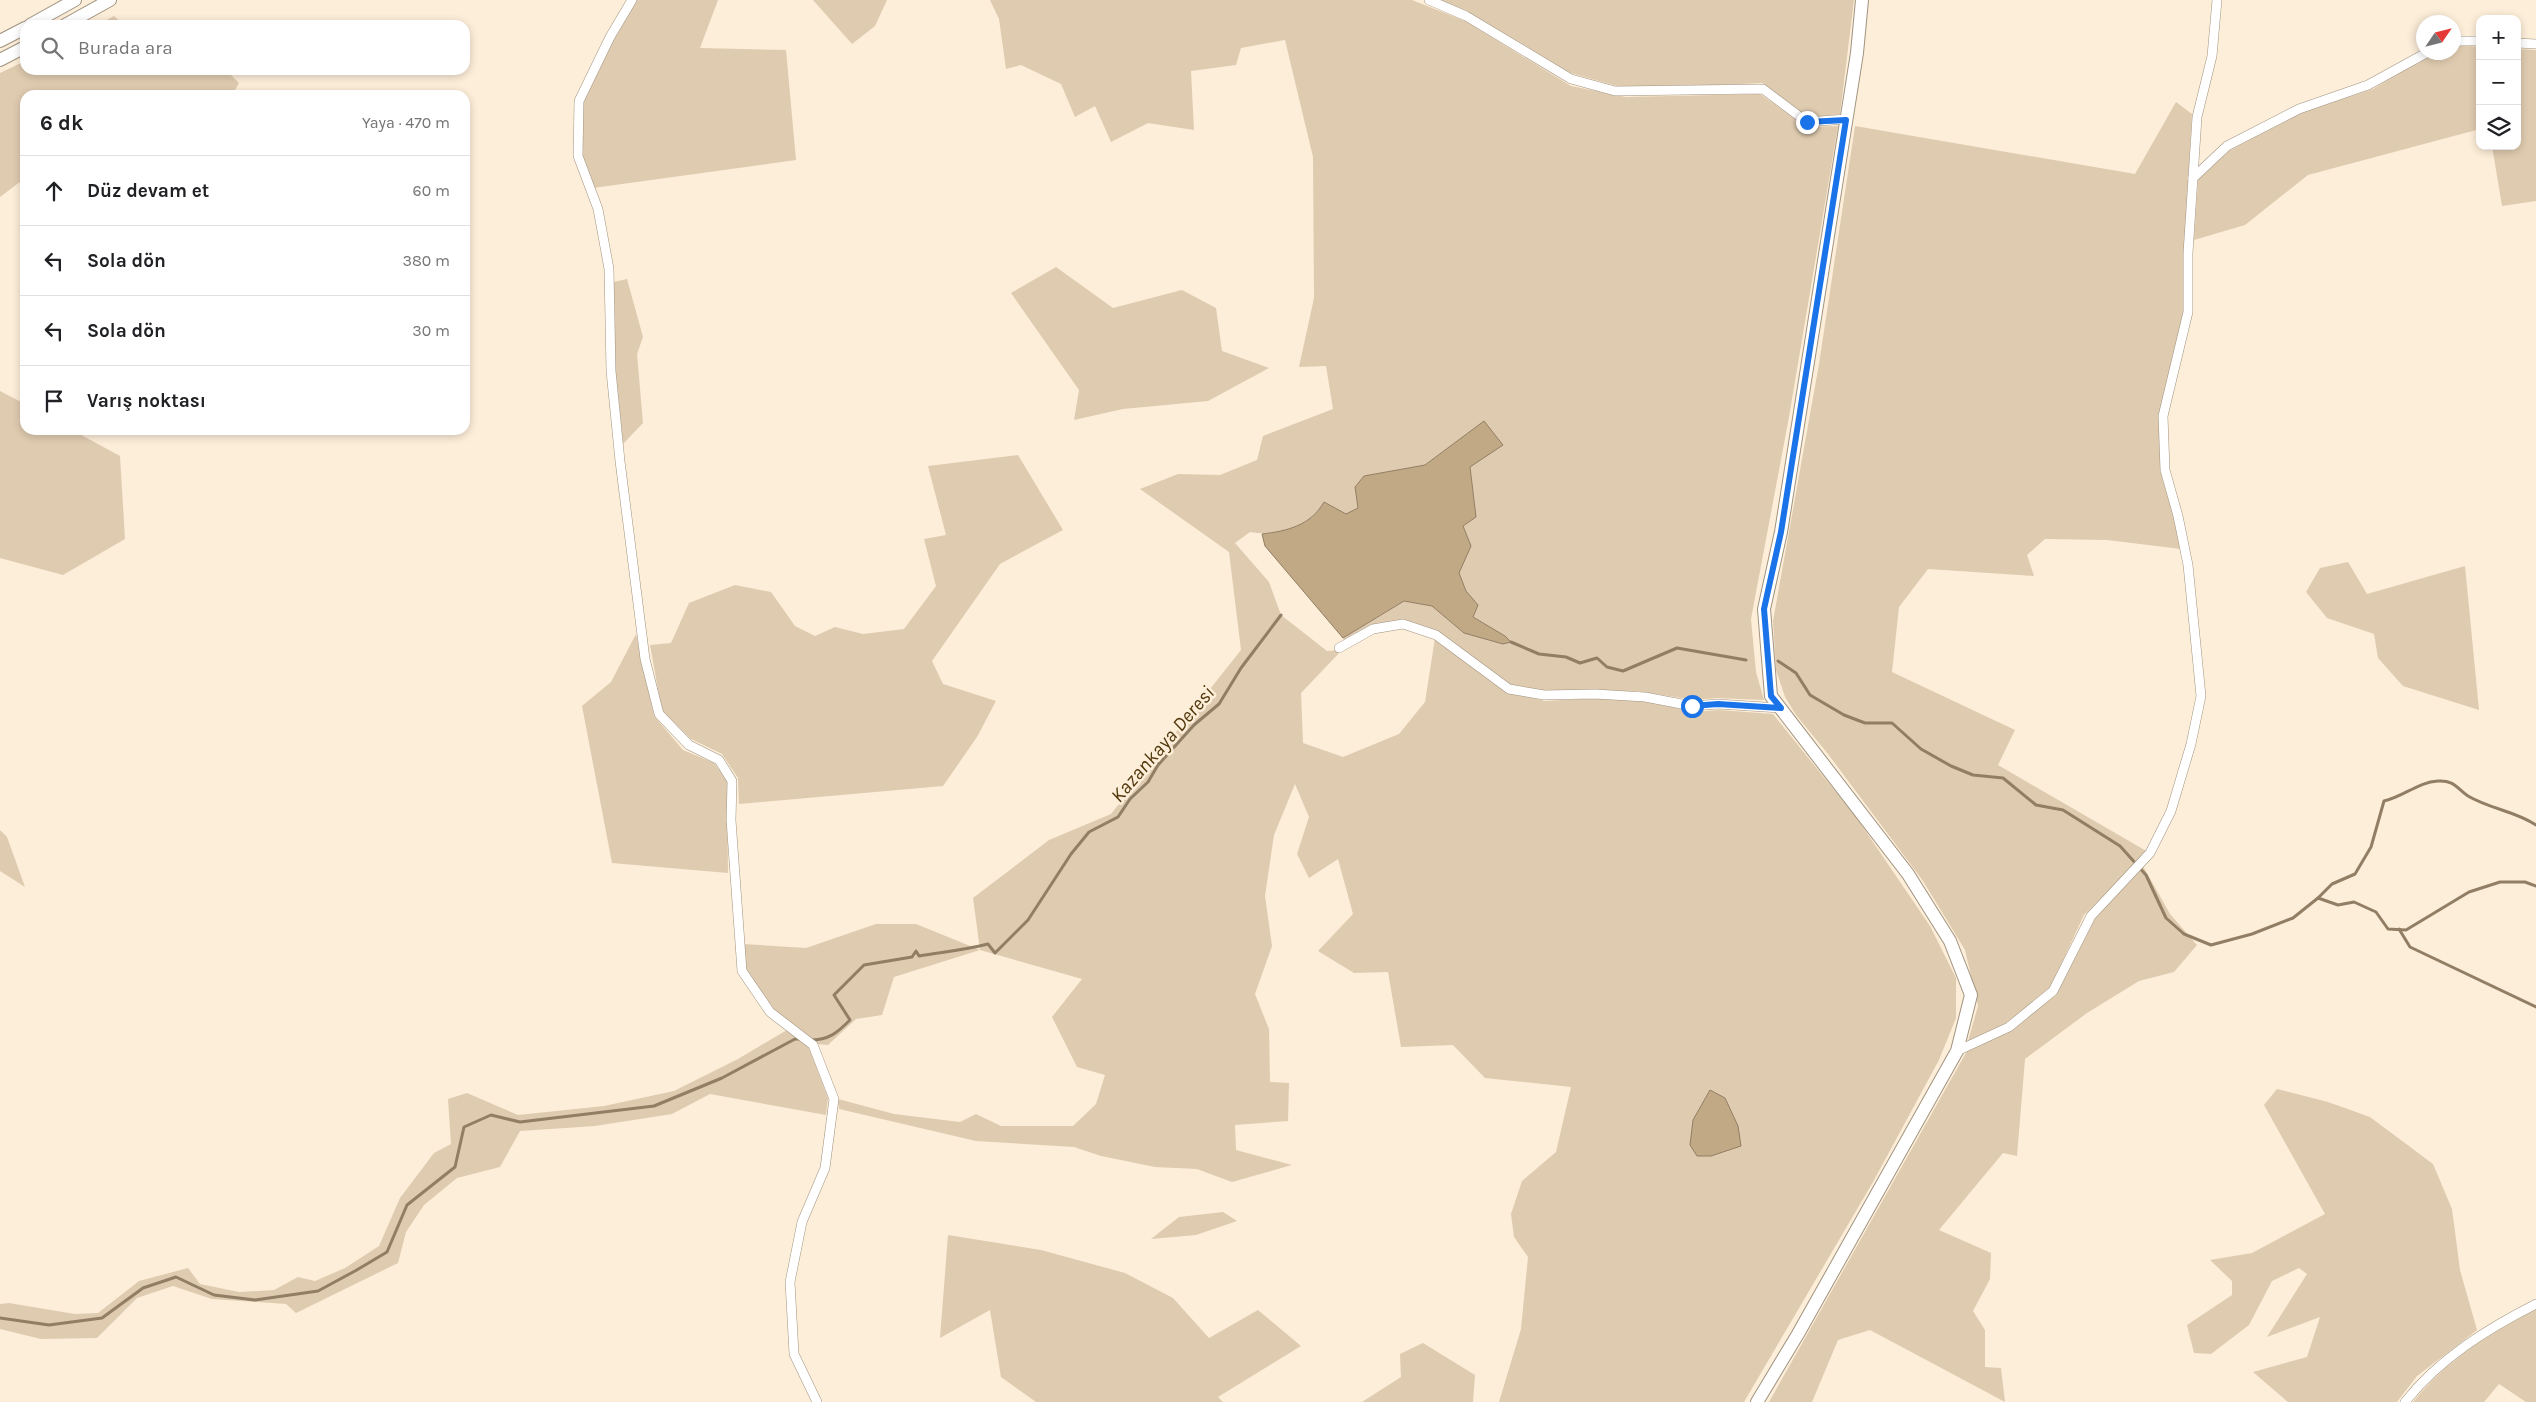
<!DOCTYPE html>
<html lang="tr">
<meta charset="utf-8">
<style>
:root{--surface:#fff;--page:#f2f2f2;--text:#202124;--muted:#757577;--line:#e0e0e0}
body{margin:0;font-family:Karla,sans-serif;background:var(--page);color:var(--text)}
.controls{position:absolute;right:15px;top:15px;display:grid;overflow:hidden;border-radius:10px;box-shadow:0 2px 8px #0003}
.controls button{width:45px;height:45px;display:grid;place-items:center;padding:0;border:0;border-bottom:1px solid var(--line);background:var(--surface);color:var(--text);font:25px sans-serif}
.compass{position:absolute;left:2416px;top:15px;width:45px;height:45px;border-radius:50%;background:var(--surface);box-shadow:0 2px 8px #0003;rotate:55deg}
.stop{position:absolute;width:15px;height:15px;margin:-11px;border:4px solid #1a73e8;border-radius:50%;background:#fff}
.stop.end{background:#1a73e8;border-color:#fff;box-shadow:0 1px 5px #0008}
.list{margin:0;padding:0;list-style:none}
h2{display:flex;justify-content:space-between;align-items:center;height:65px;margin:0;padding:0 20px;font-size:21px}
h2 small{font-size:16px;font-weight:400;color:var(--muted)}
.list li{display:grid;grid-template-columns:32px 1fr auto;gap:15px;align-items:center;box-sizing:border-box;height:70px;padding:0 20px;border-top:1px solid var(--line)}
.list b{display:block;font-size:19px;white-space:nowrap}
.list em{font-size:16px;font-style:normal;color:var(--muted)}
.icon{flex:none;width:28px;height:28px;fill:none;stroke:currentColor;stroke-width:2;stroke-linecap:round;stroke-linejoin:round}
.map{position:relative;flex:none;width:2536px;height:1402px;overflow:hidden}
.search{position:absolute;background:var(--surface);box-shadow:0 2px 8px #0003;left:20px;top:20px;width:450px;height:55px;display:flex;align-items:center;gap:12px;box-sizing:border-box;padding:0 18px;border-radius:15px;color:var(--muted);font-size:19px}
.panel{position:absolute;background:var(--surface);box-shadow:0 2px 8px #0003;left:20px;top:90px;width:450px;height:345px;border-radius:15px}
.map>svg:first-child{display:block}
.green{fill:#dfcbb0}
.water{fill:#c2a986;stroke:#917e64}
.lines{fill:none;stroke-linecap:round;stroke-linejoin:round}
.stream{stroke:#917e64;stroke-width:3}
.street-casing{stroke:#a0937f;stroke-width:10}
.secondary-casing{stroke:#a0937f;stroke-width:14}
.street{stroke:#fff;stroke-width:9}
.secondary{stroke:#fff;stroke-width:12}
.route{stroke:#1a73e8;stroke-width:6}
.labels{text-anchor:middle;stroke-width:5;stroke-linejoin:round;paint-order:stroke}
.water-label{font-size:20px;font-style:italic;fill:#53390d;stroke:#fdeed9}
</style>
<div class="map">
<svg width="2536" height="1402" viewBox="0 0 2536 1402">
<rect width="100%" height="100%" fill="#fdeed9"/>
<g class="green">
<path d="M636 0H718L700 48 786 50 796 160 593 188 582 154V103L613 39Z"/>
<path d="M813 0H887L875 26 852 44Z"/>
<path d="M990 0H1412L1465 21 1571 86 1626 97 1760 94 1806 127 1838 126 1789 417 1751 619 1756 672 1764 700 1716 698 1694 700 1637 691 1544 692 1510 686 1466 654 1404 621 1345 642 1343 638 1404 601 1432 606 1464 633 1511 642 1505 636 1473 617 1478 605 1466 591 1458 573 1471 546 1463 526 1476 517 1470 467 1484 422 1425 465 1364 476 1355 487 1358 508 1346 515 1324 502C1310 527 1278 537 1250 532L1235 543 1269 582 1281 615 1327 651 1342 650 1301 693 1303 743 1343 757 1399 734 1425 702 1435 638 1507 692 1545 701 1598 698 1645 701 1693 712 1719 710 1773 714 1856 817 1930 926 1956 978V1018L1939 1060 1873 1182 1744 1402H1499L1521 1329 1528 1257 1514 1237 1511 1214 1522 1181 1556 1152 1571 1087 1485 1078 1453 1045 1401 1047 1388 972 1354 973 1318 951 1353 914 1338 859 1309 878 1297 854 1309 817 1295 784 1274 835 1265 896 1272 946 1255 994 1269 1029 1270 1082 1289 1083 1288 1121 1235 1125 1236 1150 1292 1165 1232 1182 1197 1169 1155 1167 1101 1156 1074 1147 976 1141 839 1109 838 1099 894 1114 960 1122 976 1114 1001 1126H1073L1096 1104 1105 1075 1077 1067 1052 1017 1082 979 980 950 894 977 882 1015 856 1019 828 1045 816 1044 772 1008 745 969 743 944 806 948 876 924H916L980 950 973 898 1049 840 1111 814 1241 650 1229 552 1140 489 1178 474 1220 475 1257 460 1263 436 1333 409 1326 366 1299 367 1314 298 1313 157 1285 40 1241 48 1236 65 1191 71 1194 130 1148 123 1111 142 1095 106 1075 117 1061 84 1021 65 1006 69 999 19Z"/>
<path d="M1440 0H1854L1840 114 1808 118 1762 83 1653 88 1617 86 1567 72 1468 12Z"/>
<path d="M114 16 124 25H97Z"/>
<path d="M2460 45 2480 47V129L2308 175 2245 225 2194 240 2198 180 2229 151 2300 113 2373 89 2426 57 2440 53 2454 52V48Z"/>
<path d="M2517 49 2536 50V201L2502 206 2492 146H2517Z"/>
<path d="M25 61V70H226L239 83 232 95H25V178L0 197V73Z"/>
<path d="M2176 102 2192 114 2184 250 2183 317 2159 416 2181 549 2107 540 2045 539 2027 555 2034 576 1928 569 1899 607 1892 672 2015 730 1998 765 2148 852 2084 915 2050 988 2006 1023 1968 1041 1978 1006 1965 950 1923 881 1828 754 1796 715 1785 697 1776 670 1773 621 1819 364 1855 126 2135 174Z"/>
<path d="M1056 267 1113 308 1182 290 1216 308 1222 351 1269 368 1208 401 1123 409 1074 420 1079 390 1011 293Z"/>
<path d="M627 279 643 337 637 354 643 423 623 444 615 367 614 282Z"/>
<path d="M0 391 25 404V430H72L120 456 125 539 63 575 0 558Z"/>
<path d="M1018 455 1063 530 1000 564 932 661 943 684 996 701 977 737 943 786 739 804 738 778 722 754 691 739 662 711 650 645 671 643 689 603 735 585 771 592 795 626 815 636 835 627 863 634 904 629 936 586 924 539 946 535 928 466Z"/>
<path d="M2348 562 2367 594 2465 566 2479 710 2403 686 2378 658 2374 634 2327 618 2306 592 2320 568Z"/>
<path d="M636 634 654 716 683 750 714 763 727 782 728 873 612 863 582 706 611 682Z"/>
<path d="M0 830 7 837 25 887 0 871Z"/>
<path d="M2143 866 2170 914 2197 945 2174 972 2139 981 2087 1013 2025 1059 2017 1156 2003 1153 1939 1230 1991 1253 1990 1279 1973 1311 1985 1330V1367L2001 1368 2005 1402 1870 1330 1838 1340 1812 1402H1769L1967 1051 2011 1030 2056 995 2095 919Z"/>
<path d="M787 1030 809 1048 828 1098 826 1115 710 1094 672 1114 595 1126 520 1131 500 1167 457 1178 424 1205 406 1232 398 1263 296 1313 286 1304 212 1299 173 1286 137 1298 97 1338 41 1339 0 1329V1304L9 1303 75 1314 98 1313 139 1281 188 1268 200 1284 239 1292 274 1290 298 1277 315 1281 345 1268 379 1246 400 1198 434 1153 451 1144 448 1099 467 1093 518 1115 604 1106 674 1091 738 1059Z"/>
<path d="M2277 1089 2328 1102 2370 1117 2433 1164 2452 1209 2460 1270 2477 1330 2417 1376 2397 1402H2288L2253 1372 2307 1357 2320 1317 2267 1337 2307 1274 2299 1268 2272 1281 2249 1325 2211 1354 2194 1353 2187 1325 2232 1295V1281L2210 1260 2252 1253 2325 1214 2264 1105Z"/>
<path d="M1223 1212 1237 1221 1196 1235 1151 1239 1179 1217Z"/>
<path d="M948 1235 1041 1250 1125 1273 1173 1298 1209 1338 1258 1310 1301 1346 1218 1397 1223 1402H1036L1001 1377 990 1310 940 1338Z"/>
<path d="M2536 1309V1402H2526L2499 1384 2484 1402H2413C2446 1361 2490 1333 2536 1309Z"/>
<path d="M1423 1343 1475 1375 1473 1402H1362L1401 1377 1400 1354Z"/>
</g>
<g class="water">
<path d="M1484 421 1503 445 1470 467 1476 517 1463 526 1471 546 1459 573 1466 591 1478 605 1473 617 1505 636 1511 642 1503 644 1464 633 1432 606 1404 601 1343 638 1265 546 1262 534C1288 531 1311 525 1324 502L1346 514 1358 508 1355 487 1364 476 1425 465Z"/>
<path d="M1710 1090 1725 1098 1738 1126 1741 1146 1711 1156H1697L1690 1145 1693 1120Z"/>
</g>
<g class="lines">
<g class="stream">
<path d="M1511 642 1539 654 1566 657 1580 663 1597 658 1607 667 1623 671 1677 648 1746 660"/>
<path d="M1778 661 1796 673 1810 695 1844 715 1865 723H1892L1921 749 1951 766 1973 775 2003 778 2036 805 2063 810 2120 846 2146 875 2166 918 2184 934 2211 945 2252 934 2293 918 2318 898 2338 905 2354 902 2376 912 2388 929 2406 930 2469 892 2500 882H2525L2536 886"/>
<path d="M2318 898 2332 884 2355 874 2371 847 2384 801C2403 797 2418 782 2438 781 2455 780 2457 789 2468 796 2490 809 2515 811 2536 825"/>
<path d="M2399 929 2410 947 2536 1007"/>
<path d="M810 1040C829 1040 837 1033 850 1020L834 995 864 965 912 957 916 951 919 956C942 952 965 950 988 944L995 953 1028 920 1071 854 1089 832 1118 817 1130 799 1148 782 1158 765 1194 725 1219 704 1241 668 1281 615"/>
<path d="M0 1318 49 1325 102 1318 143 1288 176 1277 214 1295 255 1300 318 1291 355 1271 387 1252 407 1205 455 1167 464 1127 491 1115 520 1122 654 1106 722 1078 795 1039H802"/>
</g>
<g class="street-casing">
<g id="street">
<path d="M632 0 610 37 579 101 578 156 598 209 609 269 611 371 620 461 645 659 659 714 689 745 719 760 732 781 731 820 742 971 770 1012 813 1045 834 1099 825 1168 802 1222 790 1282 794 1354 817 1402"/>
<path d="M1429 0 1466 16 1571 79 1615 91 1763 89 1807 122 1846 119"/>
<path d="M2454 43 2460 41H2480"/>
<path d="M2517 43 2536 44"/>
<path d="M2193 178 2227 146 2299 109 2368 85 2428 52"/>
<path d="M1339 648 1373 629 1403 624 1436 635 1509 689 1544 695 1595 694 1645 697 1692 706 1718 704 1781 708"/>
<path d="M1957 1051 2009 1027 2053 991 2091 916 2150 853 2171 811 2191 744 2201 696 2188 565 2178 516 2165 470 2163 416 2188 312V253L2197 117 2212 56 2217 0"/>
<path d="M2405 1402C2440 1358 2487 1329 2536 1304"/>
</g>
</g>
<g class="secondary-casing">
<g id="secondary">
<path d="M30 25 75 0"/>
<path d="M65 25 110 0"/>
<path d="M0 41 25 28"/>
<path d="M0 60 25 47"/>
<path d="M1757 1402 1798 1334 1957 1051 1971 995 1950 941 1908 874 1771 696 1764 609 1781 532 1857 53 1862 0"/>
</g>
</g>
<use href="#street" class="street"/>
<use href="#secondary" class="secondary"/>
</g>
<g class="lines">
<path class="route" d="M1692 706 1718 704 1781 708 1771 696 1764 609 1781 532 1846 120 1807 122"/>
</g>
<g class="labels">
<g class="water-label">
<text transform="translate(1162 744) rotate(-49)" y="7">Kazankaya Deresi</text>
</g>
</g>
</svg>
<div class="controls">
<button>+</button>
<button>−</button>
<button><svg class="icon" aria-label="layers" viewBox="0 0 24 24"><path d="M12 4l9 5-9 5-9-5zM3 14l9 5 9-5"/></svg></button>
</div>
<svg class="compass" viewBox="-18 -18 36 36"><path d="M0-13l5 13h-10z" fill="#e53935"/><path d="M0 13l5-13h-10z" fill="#757577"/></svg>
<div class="stop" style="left:1692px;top:706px"></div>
<div class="stop end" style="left:1807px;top:122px"></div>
<div class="search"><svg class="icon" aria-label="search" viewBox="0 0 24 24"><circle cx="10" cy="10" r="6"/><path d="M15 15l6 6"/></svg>Burada ara</div>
<section class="panel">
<h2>6 dk<small>Yaya · 470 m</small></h2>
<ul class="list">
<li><svg class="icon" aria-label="ahead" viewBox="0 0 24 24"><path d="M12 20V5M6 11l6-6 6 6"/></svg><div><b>Düz devam et</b></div><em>60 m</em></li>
<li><svg class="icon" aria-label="left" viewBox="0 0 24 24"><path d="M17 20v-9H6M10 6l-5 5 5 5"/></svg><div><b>Sola dön</b></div><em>380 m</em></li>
<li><svg class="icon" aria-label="left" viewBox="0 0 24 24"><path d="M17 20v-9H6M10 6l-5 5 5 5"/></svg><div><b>Sola dön</b></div><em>30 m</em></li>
<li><svg class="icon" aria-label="arrive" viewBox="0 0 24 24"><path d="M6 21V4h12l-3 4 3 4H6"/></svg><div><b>Varış noktası</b></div></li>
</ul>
</section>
</div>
